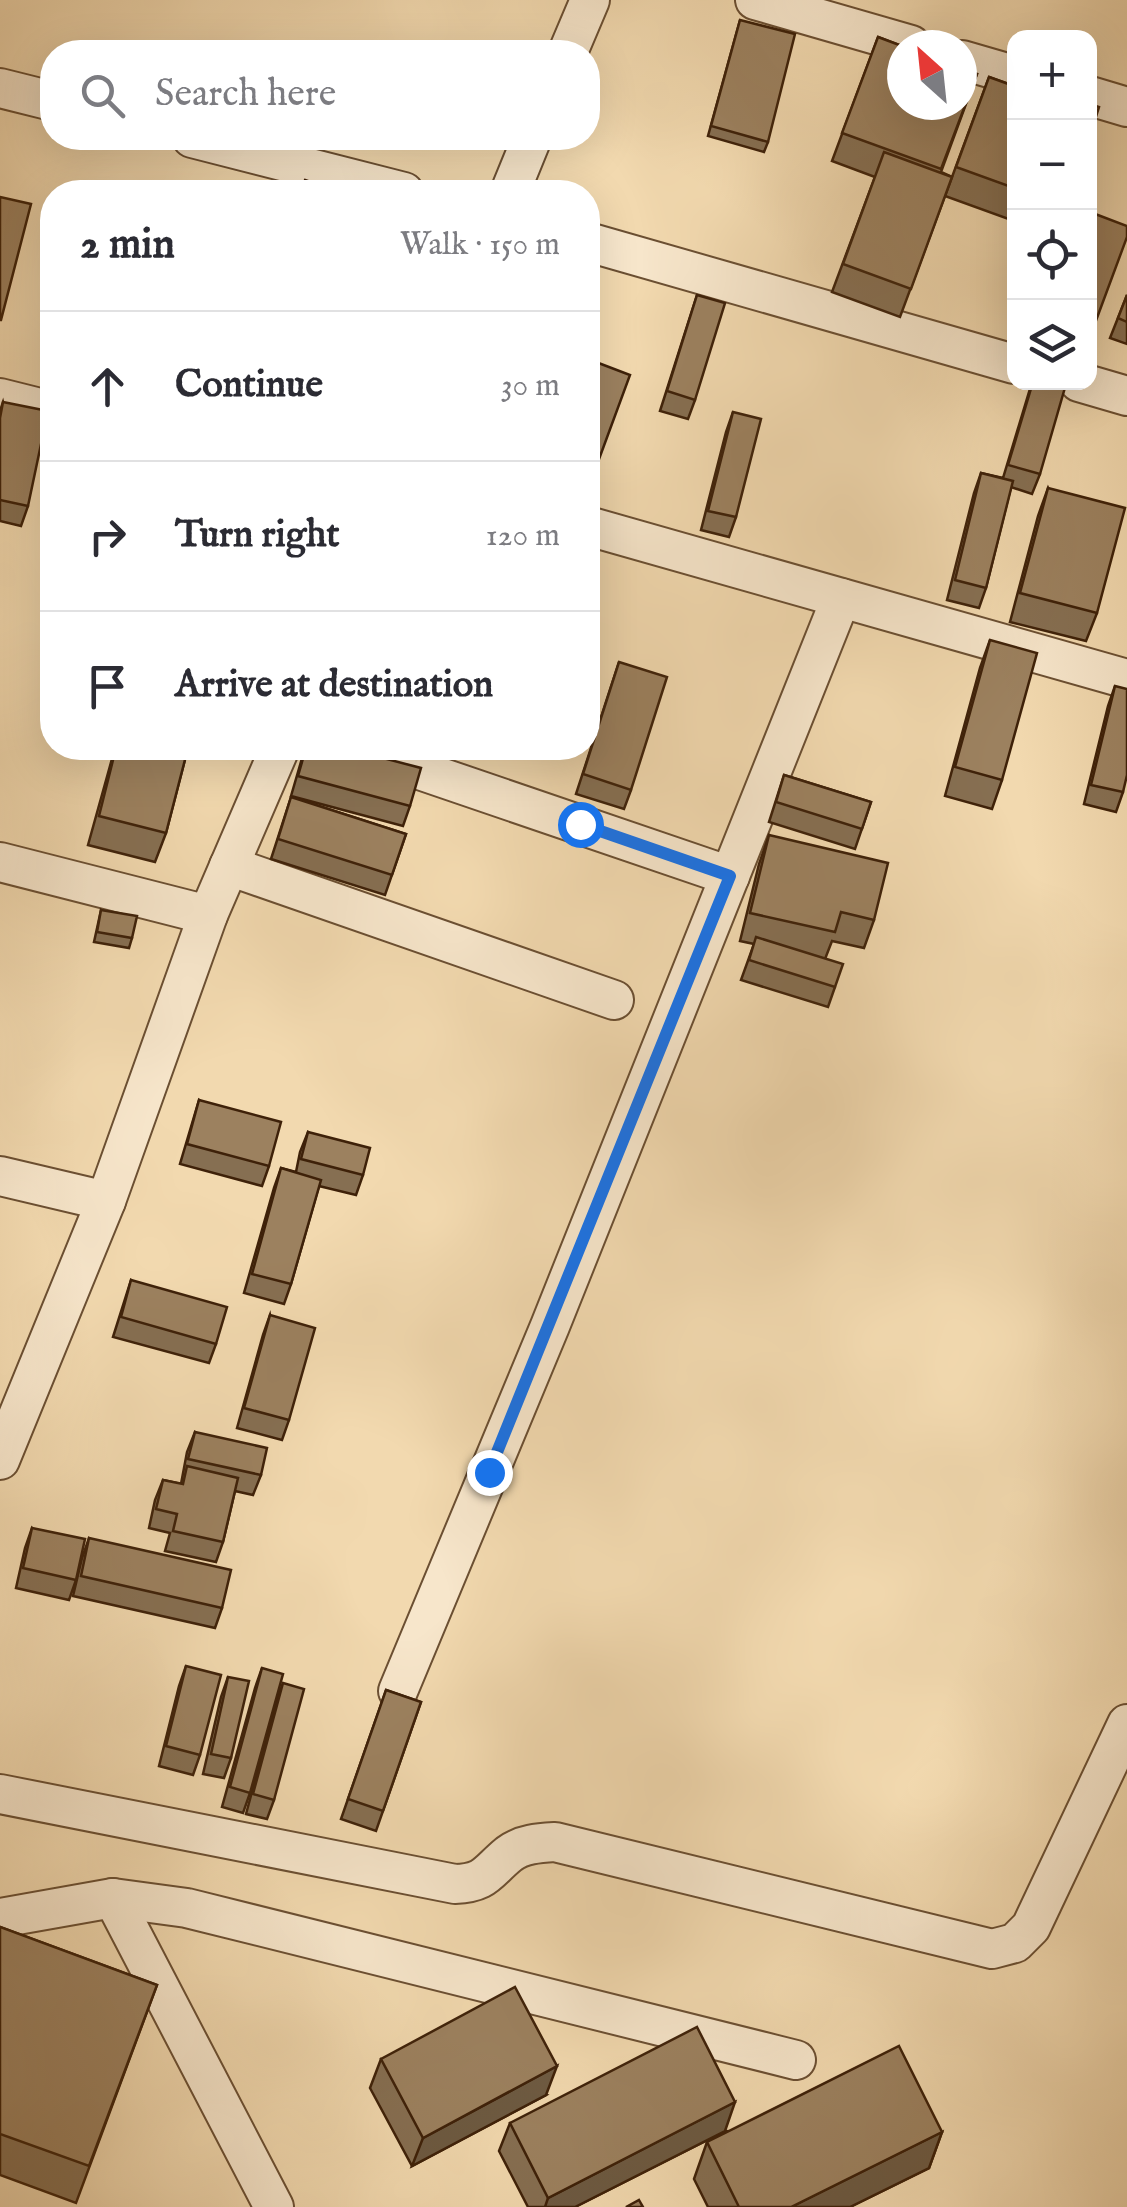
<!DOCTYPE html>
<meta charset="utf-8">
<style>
:root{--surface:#fff;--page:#f7f7f7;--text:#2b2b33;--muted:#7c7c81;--line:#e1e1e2}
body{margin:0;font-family:"IM FELL English",serif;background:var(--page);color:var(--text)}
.controls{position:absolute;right:30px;top:30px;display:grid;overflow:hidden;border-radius:20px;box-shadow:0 10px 40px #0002}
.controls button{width:90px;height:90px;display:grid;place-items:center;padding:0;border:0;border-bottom:2px solid var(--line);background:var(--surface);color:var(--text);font:50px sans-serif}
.compass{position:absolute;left:887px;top:30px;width:90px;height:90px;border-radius:50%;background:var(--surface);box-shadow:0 10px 40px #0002;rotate:333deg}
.stop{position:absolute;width:30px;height:30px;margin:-22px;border:8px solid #1a73e8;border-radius:50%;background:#fff}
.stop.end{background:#1a73e8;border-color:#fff;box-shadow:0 2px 10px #0008}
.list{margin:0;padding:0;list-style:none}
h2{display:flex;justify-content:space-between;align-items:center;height:130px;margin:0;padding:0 40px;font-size:42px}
h2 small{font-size:32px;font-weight:400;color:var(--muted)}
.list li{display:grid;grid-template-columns:65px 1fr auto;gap:30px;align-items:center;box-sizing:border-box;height:150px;padding:0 40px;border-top:2px solid var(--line)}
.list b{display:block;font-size:38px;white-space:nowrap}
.list em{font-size:32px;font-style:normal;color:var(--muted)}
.icon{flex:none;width:55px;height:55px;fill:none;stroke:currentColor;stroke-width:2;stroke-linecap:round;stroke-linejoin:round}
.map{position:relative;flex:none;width:1127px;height:2207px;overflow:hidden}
.search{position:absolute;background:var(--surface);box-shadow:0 10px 40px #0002;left:40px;top:40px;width:560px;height:110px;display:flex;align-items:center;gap:25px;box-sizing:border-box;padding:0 35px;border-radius:40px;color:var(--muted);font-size:38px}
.panel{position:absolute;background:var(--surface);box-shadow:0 10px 40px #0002;left:40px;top:180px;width:560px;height:580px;border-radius:40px}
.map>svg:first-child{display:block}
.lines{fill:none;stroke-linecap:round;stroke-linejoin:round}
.minor-casing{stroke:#6b4f32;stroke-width:42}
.minor{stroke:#f7e6cb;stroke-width:38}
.wall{fill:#866f52;stroke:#3e2109;stroke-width:2.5}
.shaded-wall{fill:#6d5a42;stroke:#3e2109;stroke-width:2.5}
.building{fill:#9c815f;stroke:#3e2109;stroke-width:2.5}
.route{stroke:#1a73e8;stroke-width:12}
</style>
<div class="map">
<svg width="1127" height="2207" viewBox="0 0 1127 2207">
<rect width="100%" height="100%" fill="#f2d9af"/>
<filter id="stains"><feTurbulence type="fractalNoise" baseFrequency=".002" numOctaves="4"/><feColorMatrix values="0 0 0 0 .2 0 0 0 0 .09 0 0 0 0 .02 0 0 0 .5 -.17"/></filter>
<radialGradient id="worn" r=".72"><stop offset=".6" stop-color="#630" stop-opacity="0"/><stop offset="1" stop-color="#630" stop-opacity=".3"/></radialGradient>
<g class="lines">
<g class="minor-casing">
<g id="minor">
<path d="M755 0 911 45"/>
<path d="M568 52 590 0"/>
<path d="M962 60 1014 75"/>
<path d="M0 88 52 101"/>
<path d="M1090 96 1127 107"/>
<path d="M192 138 404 192"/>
<path d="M510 192 532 138"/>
<path d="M588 242 1014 364"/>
<path d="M1079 382 1127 396"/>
<path d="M0 398 52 411"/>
<path d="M588 526 1127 679"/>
<path d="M355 748 730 876"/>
<path d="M0 862 208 915"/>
<path d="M229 866 614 1000"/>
<path d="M0 1176 106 1201"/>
<path d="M0 1460 106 1201 208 915 280 748"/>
<path d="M398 1691 550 1326 841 598"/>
<path d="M0 1794 455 1884C486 1883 487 1872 509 1854 522 1844 539 1843 555 1842L992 1949 1015 1943 1031 1927 1127 1724"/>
<path d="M113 1898 274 2207"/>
<path d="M0 1918 113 1898 187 1908 796 2060"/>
</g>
</g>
<use href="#minor" class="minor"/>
</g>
<g class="wall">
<path d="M740 20 768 142 764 152 708 136Z"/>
<path d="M878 37 977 74 941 172 952 177 900 317 832 292 875 177 832 161Z"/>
<path d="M989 77 1014 86V221L945 196Z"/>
<path d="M697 295 695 400 688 419 660 411Z"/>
<path d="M1127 295V344L1110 338Z"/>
<path d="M1032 382 1040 474 1032 494 1011 487 986 588 979 608 947 600 974 493 981 473 1003 478Z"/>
<path d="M3 402 28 506 21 526 0 521V411Z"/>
<path d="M733 412 736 517 729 537 701 530 726 432Z"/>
<path d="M1048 488 1097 613 1086 641 1010 622 1038 516Z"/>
<path d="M990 640 1002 780 992 809 945 796 980 668Z"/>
<path d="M619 662 631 790 624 809 576 794Z"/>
<path d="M1115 686 1123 792 1116 812 1084 804 1108 706Z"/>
<path d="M115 748H188L166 833 155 862 88 845Z"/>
<path d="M305 748H345L410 806 403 826 291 796Z"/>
<path d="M784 775 871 802 855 849 769 822Z"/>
<path d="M291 797 406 834 385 895 271 859Z"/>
<path d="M769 835 874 920 864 948 832 941 825 959 835 987 828 1007 741 980 754 944 740 941 759 864Z"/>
<path d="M101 910 132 938 129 948 94 942Z"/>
<path d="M199 1100 269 1166 262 1186 180 1164Z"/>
<path d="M308 1132 363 1175 356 1195 319 1186 291 1284 284 1304 244 1293 274 1188 281 1168 296 1172 300 1152Z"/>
<path d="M131 1280 216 1344 209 1363 113 1337Z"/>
<path d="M270 1315 289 1420 282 1440 237 1428 263 1335Z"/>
<path d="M195 1432 261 1475 253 1495 235 1491 223 1542 216 1562 165 1551 170 1533 149 1528 155 1500 163 1480 181 1484 187 1452Z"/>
<path d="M32 1528 76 1580 69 1600 16 1588 25 1548Z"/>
<path d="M89 1538 222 1608 215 1628 73 1596 82 1558Z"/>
<path d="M186 1666 200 1755 193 1775 159 1766 179 1686Z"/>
<path d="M262 1668 250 1793 243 1813 222 1807 255 1688Z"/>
<path d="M228 1677 231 1758 224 1778 203 1774 221 1697Z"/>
<path d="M283 1683 274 1800 267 1819 246 1814 276 1703Z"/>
<path d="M386 1690 421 1702 376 1831 341 1819Z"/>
<path d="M0 1927 157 1985 76 2203 0 2175Z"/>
<path d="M381 2059 546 2095 412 2166 370 2088Z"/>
<path d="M510 2123 725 2131 575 2207H528L499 2151Z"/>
<path d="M942 2132 929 2168 850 2207H708L694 2179 707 2142Z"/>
</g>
<g class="shaded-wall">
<path d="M557 2066 546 2095 412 2166 423 2138Z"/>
<path d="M735 2102 725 2131 575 2207H545L548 2198Z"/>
<path d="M942 2132 929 2168 850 2207H791Z"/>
</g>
<g class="building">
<path d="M740 20 795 34 768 142 711 126Z"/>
<path d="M878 37 902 46V105H962V68L977 74 941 169 842 133Z"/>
<path d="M989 77 1014 86V188L956 167Z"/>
<path d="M1090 104 1099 107 1090 136Z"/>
<path d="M884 152 952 177 911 289 843 264Z"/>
<path d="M305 180 333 190 332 192H300Z"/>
<path d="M0 197 31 204 1 320H0Z"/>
<path d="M1090 212 1127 226V237L1094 326 1090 325Z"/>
<path d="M697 295 725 303 695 400 667 391Z"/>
<path d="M1127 295V322L1118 318Z"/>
<path d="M588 359 630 375 588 489Z"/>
<path d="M1033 382H1060L1066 384 1040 474 1008 465Z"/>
<path d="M3 402 48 411 28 506 0 500V418Z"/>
<path d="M733 412 761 419 736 517 708 511Z"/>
<path d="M981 473 1013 481 986 588 955 580Z"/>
<path d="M1048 488 1125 508 1097 613 1020 593Z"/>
<path d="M990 640 1037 653 1002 780 955 767Z"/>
<path d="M619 662 667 677 631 790 583 774Z"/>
<path d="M1115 686 1127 689V775L1123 792 1091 785Z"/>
<path d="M116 748H188L166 833 99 816Z"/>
<path d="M306 748H345L421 768 410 806 298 776Z"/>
<path d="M784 775 871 802 862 829 776 802Z"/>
<path d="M291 797 406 834 392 875 278 839Z"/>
<path d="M769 835 888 863 874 920 841 912 835 932 750 913Z"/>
<path d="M101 910 137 916 132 938 97 932Z"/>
<path d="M756 937 843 964 835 987 749 960Z"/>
<path d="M199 1100 281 1122 269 1166 187 1144Z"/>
<path d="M308 1132 370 1148 363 1175 301 1159Z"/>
<path d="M281 1168 321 1180 291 1284 252 1274Z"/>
<path d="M131 1280 227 1307 216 1344 121 1317Z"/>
<path d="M270 1315 315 1328 289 1420 244 1408Z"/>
<path d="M195 1432 267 1448 261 1475 188 1459Z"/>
<path d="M187 1466 238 1478 223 1542 173 1531 177 1514 156 1509 163 1480 183 1484Z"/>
<path d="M32 1528 85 1539 76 1580 23 1568Z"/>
<path d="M89 1538 231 1570 222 1608 81 1576Z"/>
<path d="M186 1666 221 1675 200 1755 166 1746Z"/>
<path d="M262 1668 283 1674 250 1793 230 1787Z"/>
<path d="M228 1677 249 1681 231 1758 211 1754Z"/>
<path d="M283 1683 304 1689 274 1800 253 1794Z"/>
<path d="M386 1690 421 1702 383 1811 348 1799Z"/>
<path d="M0 1927 157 1985 89 2166 0 2134Z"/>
<path d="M515 1987 557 2066 423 2138 381 2059Z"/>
<path d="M697 2027 735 2102 548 2198 510 2123Z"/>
<path d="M899 2046 942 2132 791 2207H739L707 2142Z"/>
<path d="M639 2200 643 2207H626Z"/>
</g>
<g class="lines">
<path class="route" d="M489 1472 730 876 580 824"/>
</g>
<rect width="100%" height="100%" filter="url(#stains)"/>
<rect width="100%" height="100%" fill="url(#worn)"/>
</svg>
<div class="controls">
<button>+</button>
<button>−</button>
<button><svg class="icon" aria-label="locate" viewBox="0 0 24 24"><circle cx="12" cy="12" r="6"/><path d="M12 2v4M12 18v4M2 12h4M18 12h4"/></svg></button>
<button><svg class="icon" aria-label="layers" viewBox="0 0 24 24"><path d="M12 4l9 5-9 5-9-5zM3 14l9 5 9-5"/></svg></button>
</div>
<svg class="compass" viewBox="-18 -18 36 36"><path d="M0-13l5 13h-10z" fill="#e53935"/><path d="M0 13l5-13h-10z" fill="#7c7c81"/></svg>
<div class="stop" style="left:580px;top:824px"></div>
<div class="stop end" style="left:489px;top:1472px"></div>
<div class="search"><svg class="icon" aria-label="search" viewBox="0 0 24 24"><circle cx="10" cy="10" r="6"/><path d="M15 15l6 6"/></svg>Search here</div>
<section class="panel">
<h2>2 min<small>Walk · 150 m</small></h2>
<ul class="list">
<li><svg class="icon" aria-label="ahead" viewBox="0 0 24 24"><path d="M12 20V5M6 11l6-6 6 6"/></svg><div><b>Continue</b></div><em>30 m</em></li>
<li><svg class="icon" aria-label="right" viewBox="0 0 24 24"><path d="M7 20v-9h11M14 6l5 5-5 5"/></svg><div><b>Turn right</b></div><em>120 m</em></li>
<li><svg class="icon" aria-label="arrive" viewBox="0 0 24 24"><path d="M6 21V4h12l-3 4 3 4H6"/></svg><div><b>Arrive at destination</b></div></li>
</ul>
</section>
</div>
